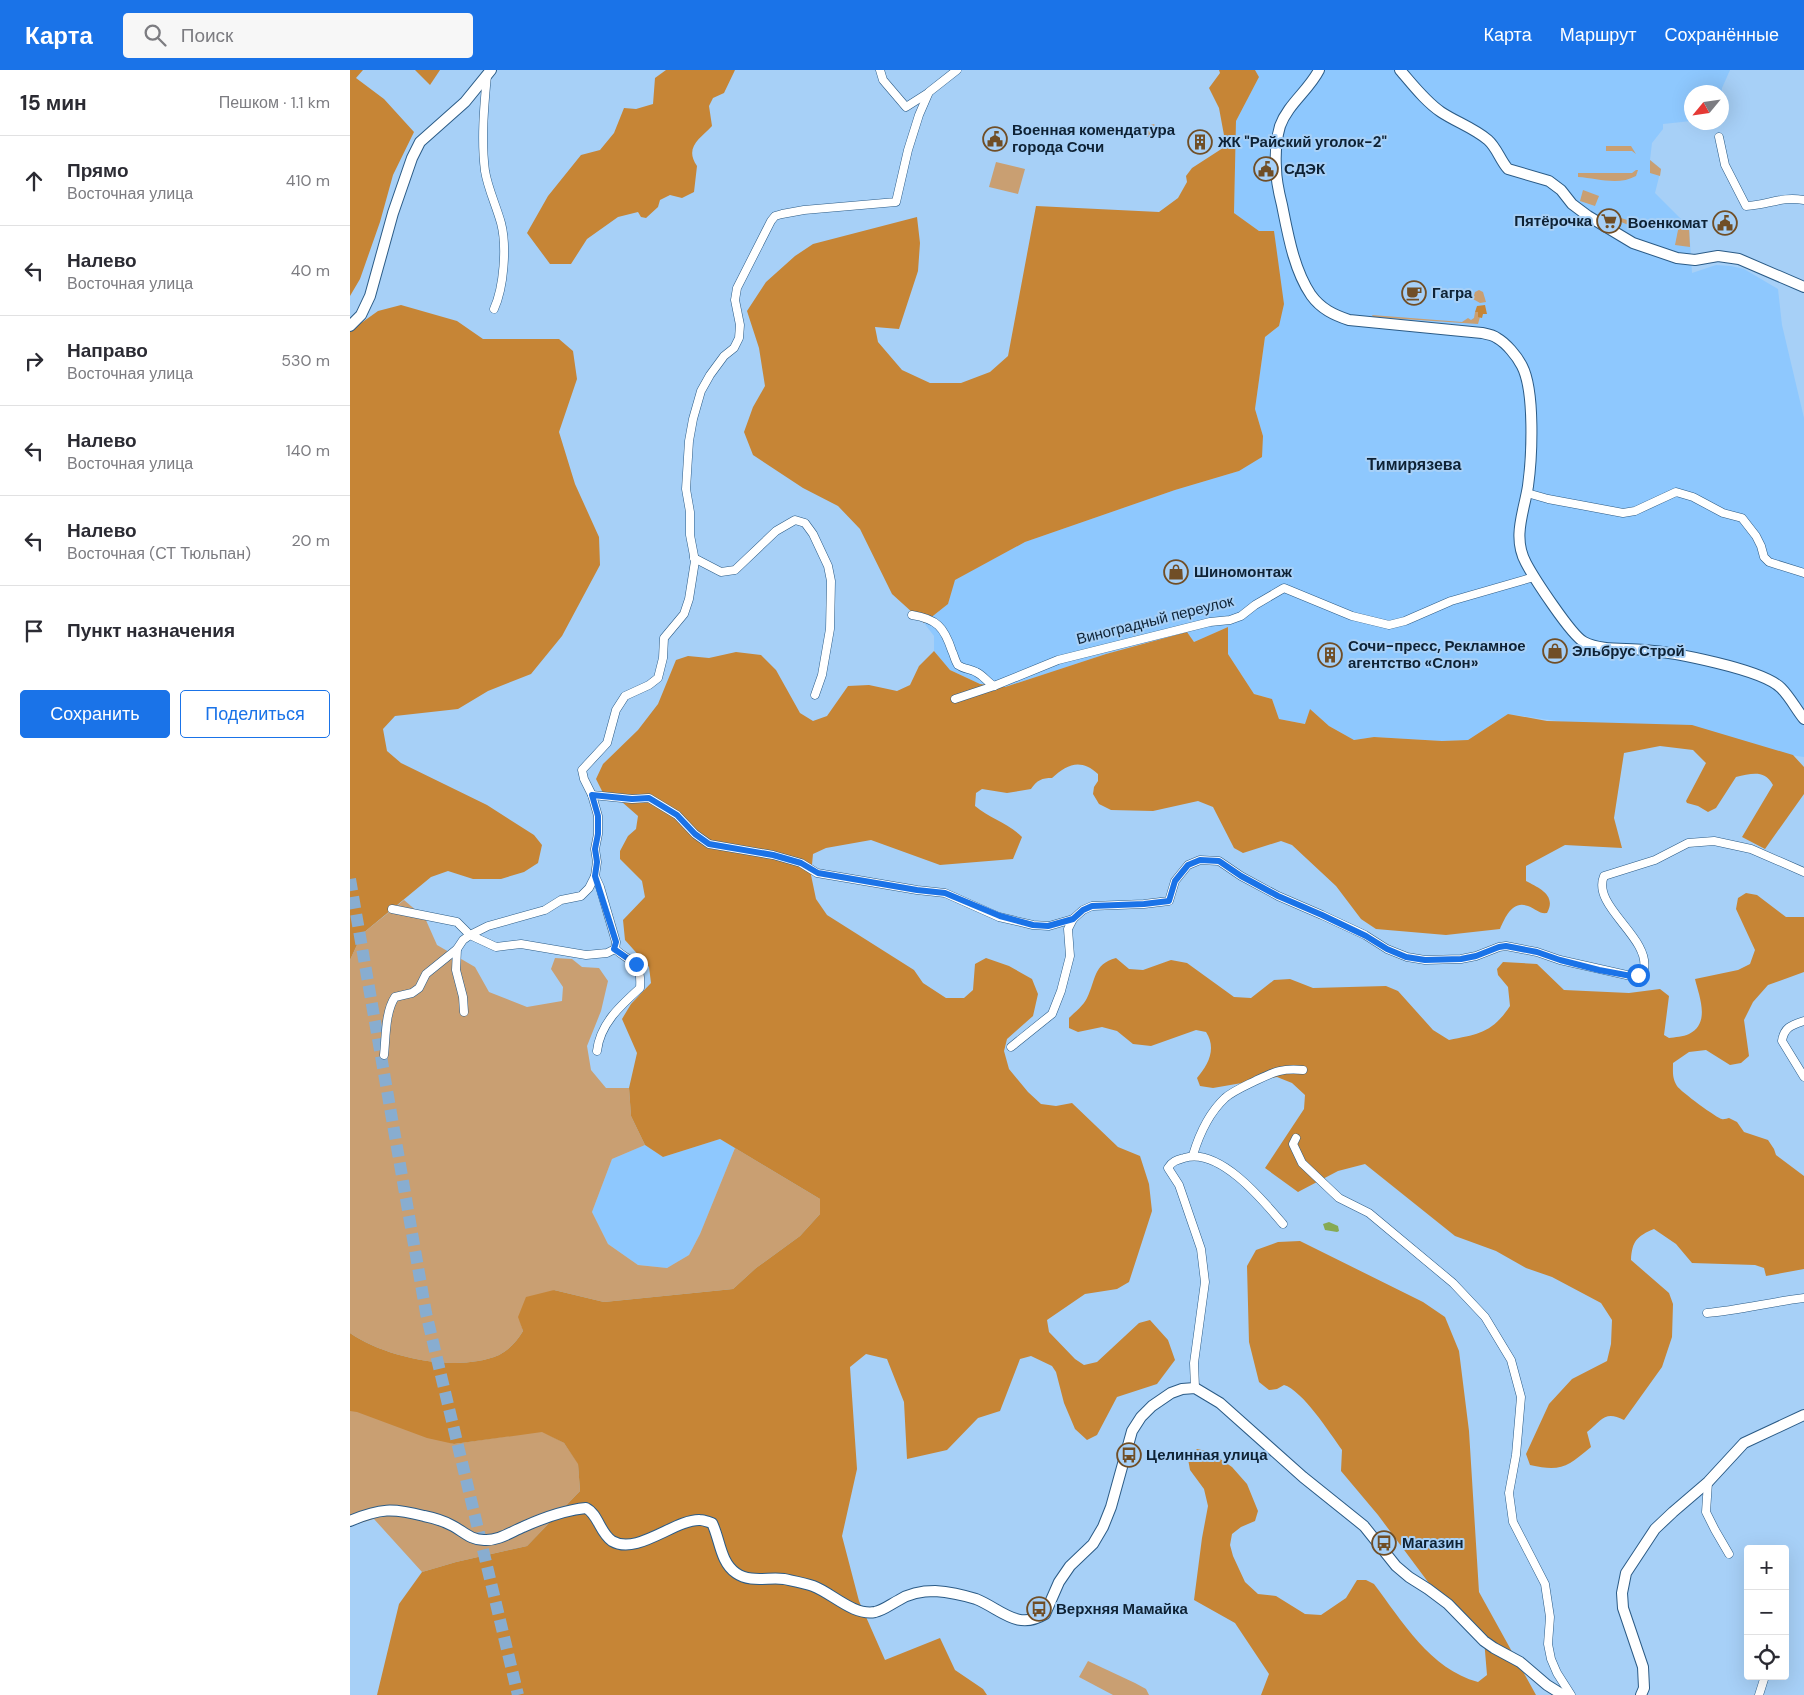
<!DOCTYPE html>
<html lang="ru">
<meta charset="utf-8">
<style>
:root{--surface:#fff;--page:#f7f7f7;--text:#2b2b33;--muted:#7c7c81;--line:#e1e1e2;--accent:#1a73e8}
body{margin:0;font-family:"DM Sans",sans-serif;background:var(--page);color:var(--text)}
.controls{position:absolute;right:15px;bottom:15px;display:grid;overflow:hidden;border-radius:5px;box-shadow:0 5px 20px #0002}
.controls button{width:45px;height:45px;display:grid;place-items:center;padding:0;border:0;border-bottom:1px solid var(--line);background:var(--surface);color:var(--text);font:25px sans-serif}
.compass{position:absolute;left:1334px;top:15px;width:45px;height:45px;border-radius:50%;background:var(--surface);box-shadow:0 5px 20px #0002;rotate:241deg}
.stop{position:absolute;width:15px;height:15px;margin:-11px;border:4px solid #1a73e8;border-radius:50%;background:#fff}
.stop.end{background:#1a73e8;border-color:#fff;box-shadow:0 1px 5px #0008}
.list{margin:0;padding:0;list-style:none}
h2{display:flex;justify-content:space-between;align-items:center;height:65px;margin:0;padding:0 20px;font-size:21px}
h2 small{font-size:16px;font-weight:400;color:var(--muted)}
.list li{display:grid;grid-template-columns:32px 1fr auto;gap:15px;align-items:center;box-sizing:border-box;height:90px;padding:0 20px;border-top:1px solid var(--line)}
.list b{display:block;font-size:19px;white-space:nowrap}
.list p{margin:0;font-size:16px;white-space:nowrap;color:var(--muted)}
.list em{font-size:16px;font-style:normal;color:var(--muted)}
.actions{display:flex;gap:10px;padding:15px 20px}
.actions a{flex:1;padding:11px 0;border:1px solid var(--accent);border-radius:5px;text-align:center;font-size:18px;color:var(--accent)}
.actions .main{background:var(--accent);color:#fff}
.icon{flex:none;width:28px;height:28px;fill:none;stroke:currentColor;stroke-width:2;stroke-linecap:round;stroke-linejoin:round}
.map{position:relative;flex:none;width:1454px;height:1625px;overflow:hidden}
header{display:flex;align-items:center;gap:30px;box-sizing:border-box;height:70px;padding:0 25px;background:var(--accent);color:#fff}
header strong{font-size:24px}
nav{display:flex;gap:28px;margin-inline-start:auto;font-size:18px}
.search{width:350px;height:45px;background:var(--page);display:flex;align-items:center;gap:12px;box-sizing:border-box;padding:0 18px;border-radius:5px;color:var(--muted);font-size:19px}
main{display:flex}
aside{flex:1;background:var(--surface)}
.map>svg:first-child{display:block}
.built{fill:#8ec8fe}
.green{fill:#c99f72}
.forest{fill:#c68536}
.water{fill:#86aa53}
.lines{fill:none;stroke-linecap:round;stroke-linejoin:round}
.trunk-tunnel{stroke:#88add0;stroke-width:12;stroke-dasharray:12 6;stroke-linecap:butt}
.minor-casing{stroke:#2b5b86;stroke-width:9}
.tertiary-casing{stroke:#2b5b86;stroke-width:12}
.minor{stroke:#fff;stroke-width:8}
.tertiary{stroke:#fff;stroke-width:10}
.route{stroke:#1a73e8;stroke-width:6}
.labels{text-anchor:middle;stroke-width:4;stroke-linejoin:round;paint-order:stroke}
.poi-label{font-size:15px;font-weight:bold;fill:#0e2235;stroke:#a7d0f7;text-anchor:start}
.street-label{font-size:15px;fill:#0e2235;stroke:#a7d0f7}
.neighbourhood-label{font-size:16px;font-weight:bold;fill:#0e2235;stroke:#a7d0f7}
</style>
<header>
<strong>Карта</strong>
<div class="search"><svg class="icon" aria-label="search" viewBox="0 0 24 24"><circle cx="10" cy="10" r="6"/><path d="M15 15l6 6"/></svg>Поиск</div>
<nav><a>Карта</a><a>Маршрут</a><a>Сохранённые</a></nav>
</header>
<main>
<aside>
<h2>15 мин<small>Пешком · 1.1 km</small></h2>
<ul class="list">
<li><svg class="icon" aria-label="ahead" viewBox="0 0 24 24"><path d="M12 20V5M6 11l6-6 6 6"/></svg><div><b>Прямо</b><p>Восточная улица</p></div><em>410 m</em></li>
<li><svg class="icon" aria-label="left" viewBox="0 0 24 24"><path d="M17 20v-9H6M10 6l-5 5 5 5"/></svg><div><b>Налево</b><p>Восточная улица</p></div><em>40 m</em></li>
<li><svg class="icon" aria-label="right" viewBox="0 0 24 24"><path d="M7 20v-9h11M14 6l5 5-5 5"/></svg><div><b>Направо</b><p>Восточная улица</p></div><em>530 m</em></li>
<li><svg class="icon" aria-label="left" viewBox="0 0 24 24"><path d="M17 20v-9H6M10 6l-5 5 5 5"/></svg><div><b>Налево</b><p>Восточная улица</p></div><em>140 m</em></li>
<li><svg class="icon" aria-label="left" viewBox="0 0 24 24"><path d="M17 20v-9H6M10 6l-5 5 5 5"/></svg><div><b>Налево</b><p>Восточная (СТ Тюльпан)</p></div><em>20 m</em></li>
<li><svg class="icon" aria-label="arrive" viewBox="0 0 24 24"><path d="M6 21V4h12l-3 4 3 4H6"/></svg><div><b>Пункт назначения</b></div></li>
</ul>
<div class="actions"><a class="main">Сохранить</a><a>Поделиться</a></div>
</aside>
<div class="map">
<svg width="1454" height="1625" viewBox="0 0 1454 1625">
<rect width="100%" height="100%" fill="#a7d0f7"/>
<g class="built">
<path d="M905 0H1380L1372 18V24V22H1342L1341 51 1313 54V59L1302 73 1300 90 1311 99 1305 123 1339 157 1342 203 1366 195 1381 196 1394 199 1428 219 1432 255 1454 348V687L1158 644 1118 670 1092 671 1024 667 1004 670 979 656 960 639 956 654 929 649 922 629 904 624 878 584V557L844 572 836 562 756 584 655 617 630 614 600 600 584 581V566L574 553 598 534 604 510 675 472 825 420 889 401 913 366 905 339 915 267 929 256 909 161 884 143 886 51 909 7Z"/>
<path d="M370 1069 385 1078 350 1164 339 1185 317 1198 288 1195 258 1174 242 1142 262 1089 295 1075 313 1087Z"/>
</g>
<g class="green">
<path d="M804 54 807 58 806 67H794V57Z"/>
<path d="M1256 76H1281L1286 84 1282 81H1256Z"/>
<path d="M1300 90 1311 99 1310 106 1300 103Z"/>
<path d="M646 92 675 99 668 124 639 117Z"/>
<path d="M1286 100H1288L1286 106C1268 116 1247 108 1228 107V103H1282Z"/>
<path d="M1233 120 1249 126 1245 136 1230 131Z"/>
<path d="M1255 143 1290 154 1289 159 1258 147Z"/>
<path d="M1332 151 1339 157 1340 177 1325 175 1329 155Z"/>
<path d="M1129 220 1133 222 1136 232 1130 233 1123 229 1125 222Z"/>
<path d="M1125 242H1128V247H1130L1128 254 1023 247 1022 245 1112 252 1118 248 1121 250 1124 248Z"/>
<path d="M54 830 75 848 87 875 125 897 139 922 177 937 212 931 213 917 201 899 205 888 222 889 232 897 249 898 258 911 251 941 237 976 241 1000 256 1018H279L281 1046 295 1075 262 1089 242 1142 258 1174 288 1195 317 1198 339 1185 350 1164 385 1078 470 1129V1144L450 1166 406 1198 383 1219 254 1232 204 1220 169 1247 173 1261C167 1271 159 1280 149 1285 107 1303 36 1288 0 1263V890L12 864Z"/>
<path d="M0 1341H7L104 1374 192 1361 214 1373 228 1393 230 1421 177 1476 106 1492 72 1502 24 1449 0 1456Z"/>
<path d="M738 1591 785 1613 796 1619 799 1625H763L729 1607Z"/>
</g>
<g class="forest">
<path d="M0 0H13L6 8 34 29 64 62 43 105 30 152 10 209 0 226Z"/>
<path d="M65 0H90L80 15Z"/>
<path d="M316 0H385L374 23 363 28 359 36 362 56C350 69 334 77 347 96L344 122 332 128 320 125 310 130 308 137 296 148 291 147 288 142 268 147 237 169 221 194H200L177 163 198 126 231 85 250 80 264 63 274 38 286 39 303 34 305 8Z"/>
<path d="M869 0H905L909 7 886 51 884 143 909 161H924L934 234 929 256 915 267 905 339 913 366 912 387 889 401 825 420 675 472 605 510 598 534 574 553 542 524 510 459 488 436 453 418 403 385 394 362 403 337 415 316 409 278 397 241 416 212 445 186 463 174 567 147 570 173 568 201 549 259 525 257 528 272 552 300 580 313H611L640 302 658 286 686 136 809 142 828 128 837 112 836 106 842 98 876 76 869 38 859 18 870 3Z"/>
<path d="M51 235 107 251 133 269H209L223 281 227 309 209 362 225 414 249 467 250 495 212 566 181 604 138 621 108 639 45 646 33 659 37 681 51 693 137 735 184 765 192 775 188 793 174 802 151 809H123L98 801 81 807 12 864 0 890V261L28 241Z"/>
<path d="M1135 235 1137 244H1133L1132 248 1128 247V242H1125L1127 236Z"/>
<path d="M878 557V584L904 624 922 629 929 649 955 654 960 639 979 656 1004 670 1024 667 1092 671 1118 670 1158 644 1197 651 1342 655 1443 685 1454 697V724L1415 779 1392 767 1423 715C1414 699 1401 704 1386 707L1366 738 1358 742 1348 736 1337 733 1336 731 1356 693 1343 680 1310 676 1274 683 1264 748 1272 778 1215 775 1176 796V811C1189 818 1207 825 1197 843 1189 844 1186 839 1178 836 1162 830 1155 848 1150 859L1096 865 1026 859 1011 849 986 816 942 775 931 771 893 783 884 778 863 737 848 731 803 741 761 740 749 734 743 724 744 717 748 711V704C731 688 717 694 702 708 692 708 687 710 681 719L657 723 632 719 626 723 625 736C639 748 658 753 672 767L663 789 590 795 521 770 476 778 463 784 461 805 466 829 477 845 564 900 573 913 596 928H614L623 920 625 894 636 888 659 896 682 909 688 924 683 946 657 969 654 981 659 999 678 1022 691 1034 706 1036 722 1033 768 1077 790 1086 799 1114 802 1141 779 1212 767 1219 735 1224 697 1250 699 1262 725 1289 734 1295 747 1292 789 1253 800 1250 818 1270 825 1290 807 1314 767 1327 747 1365 737 1370 725 1359 714 1333 706 1302 702 1296 681 1286 670 1289 650 1341 628 1348 597 1380 557 1389 554 1332 537 1289 516 1284 500 1297 507 1399 492 1466 509 1531 535 1590 590 1568 605 1600 633 1619 637 1625H27L49 1534 72 1502 106 1492 177 1476 230 1421 228 1394 214 1373 192 1362 104 1374 77 1368 7 1342 0 1341V1263C36 1288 107 1303 149 1285 159 1280 167 1271 173 1261L168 1247 176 1227 204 1220 254 1232 383 1219 406 1198 450 1166 470 1144V1129L370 1069 313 1087 295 1075 281 1046 279 1018 287 983 272 949 281 934 301 913 299 897 275 870 273 850 295 827 292 811 270 789V781L278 766 286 759 288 746 272 732 255 727 246 709 253 694 288 660 308 634 326 590 338 586 359 588 386 582 411 585 426 600 450 643 463 651 477 646 498 616 519 615 547 621 560 615 569 596 584 581 600 600 630 614 655 617 756 584 837 562 844 572Z"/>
<path d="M1396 823 1407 825 1436 847H1454V902L1418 915 1403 932 1394 950 1399 986 1391 993 1380 995 1356 980 1339 982 1323 993C1323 1002 1322 1008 1327 1016 1330 1021 1368 1049 1372 1049 1373 1050 1378 1048 1379 1048L1387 1052 1394 1062 1418 1070 1424 1079 1426 1085 1454 1106V1199L1416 1206 1414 1198 1405 1195 1342 1193 1326 1174 1304 1159C1287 1166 1282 1171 1281 1190L1319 1223 1323 1234 1322 1267 1312 1297 1274 1350C1255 1340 1252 1350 1237 1362L1241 1377C1217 1397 1211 1402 1180 1395L1176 1384 1199 1334 1222 1309 1257 1291 1261 1274 1262 1250 1251 1233 1202 1207 1176 1198 1146 1181 1105 1166 1015 1094 988 1101 948 1122 915 1098 954 1039 955 1025 942 1013 927 1007 863 1018 850 1016 847 1008C858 995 867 979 856 962L846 960 801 976 783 974 767 961 752 957 728 962 719 958V948C725 942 734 935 737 928 746 910 743 894 766 888L779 899 793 900 821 890 837 893 884 927 901 928 924 910 940 909 963 918 1036 916 1048 921 1083 960 1099 970C1129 964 1142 963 1160 936L1158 917 1148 905 1147 899 1153 892 1187 894 1214 920 1279 923 1310 919 1319 926 1314 965 1319 968C1325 967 1333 967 1339 964 1361 953 1349 926 1345 909L1388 900 1400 894 1405 880 1386 839 1388 828Z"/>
<path d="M950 1171 1073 1232 1095 1247 1109 1281 1119 1361 1129 1522 1186 1625H911L919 1604 885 1553 844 1530 852 1468 858 1436 854 1419 840 1400 838 1389 847 1379 860 1382 882 1397 897 1414 908 1441 905 1451 891 1457 882 1464 880 1475 883 1486 895 1512 908 1524 926 1526 955 1544 971 1545 996 1528 1007 1510H1016L1024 1514C1052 1551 1080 1599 1128 1612L1137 1605 1134 1569 1084 1520 1028 1445 991 1401 992 1380C980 1363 952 1320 934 1315L927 1319 919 1320 909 1312 899 1272 897 1196 906 1180 928 1172Z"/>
</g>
<path class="water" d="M979 1152 988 1156 989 1161 987 1162 975 1160 973 1154Z"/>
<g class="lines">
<path class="trunk-tunnel" d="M0 809 76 1243 168 1625"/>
<g class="minor-casing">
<g id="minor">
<path d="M530 0 533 10 556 37 578 23"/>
<path d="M137 5C134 37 131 70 135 101 138 119 146 135 151 153 157 176 154 217 144 239"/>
<path d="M1369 67 1375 95 1396 136C1418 135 1431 126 1454 130"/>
<path d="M1177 423 1198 429 1273 443 1285 441 1326 422 1343 427 1373 443 1392 448 1406 466 1411 476 1414 487 1419 492 1454 503"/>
<path d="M344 488 371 502 385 500 426 461 445 450 455 453 463 464 478 496 481 511 480 559 472 605 465 625"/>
<path d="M562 545C587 549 594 557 602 581 604 585 605 591 608 595 613 599 621 599 626 602 633 605 637 612 644 616"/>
<path d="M605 629 644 616 708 590 860 552 880 550 891 546 905 535 934 518 1002 546 1039 555 1055 551 1101 531 1184 507"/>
<path d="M242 725 282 729 299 728 327 745 345 764 359 774 423 785 451 793 467 803 567 820 595 823 649 847 683 855 699 856 723 849"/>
<path d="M42 839 107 852 120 865 138 856 195 840 211 830 231 826 239 818 245 806"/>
<path d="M265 879 266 872 250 817 245 806 247 792 245 779 248 764V746L242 725 234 709 232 700 257 673 266 640 275 626 299 615 308 608 313 588 314 568 334 544 339 529 345 491 340 465V442L336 419 339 371 343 349 351 321 360 305 374 286 384 278 389 268 390 255 385 230 387 218 421 151 425 146 432 144 454 140 546 132 558 80 569 45 579 22 607 0"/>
<path d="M114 942 113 927 106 900 107 879 113 870 120 865 146 877 171 874 236 885 257 883 265 879"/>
<path d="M1454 951C1442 955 1434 957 1432 971L1454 1007"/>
<path d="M661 977 702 944 711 921 720 886 718 859 723 849 733 840 742 836 794 834 819 831 825 811 838 795 850 790 869 791 891 806 928 826 972 845 1015 865 1037 879 1057 887 1075 890 1111 889 1126 886 1149 877 1156 876 1187 882 1210 890 1281 906 1288 905 1294 899C1300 867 1241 836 1254 806L1305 790 1338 773 1364 771 1401 779 1454 802"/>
<path d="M247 981C250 954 270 936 290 918 292 891 282 894 265 879"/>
<path d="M34 985C36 967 35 942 45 927L62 923 69 918 76 904 107 879"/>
<path d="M946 1068 943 1074 952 1093 989 1128 1019 1143 1103 1213 1135 1247 1161 1290 1171 1327 1166 1385 1159 1423 1163 1452 1195 1514 1200 1547 1198 1574 1201 1589 1207 1603 1221 1625"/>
<path d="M843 1085C849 1065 859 1043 875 1028 883 1021 895 1016 905 1011 924 1002 931 998 953 1000"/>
<path d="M1357 1243C1390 1240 1421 1232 1454 1228"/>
<path d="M845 1318 844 1293 855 1212 851 1179 829 1115 818 1098C822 1091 827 1090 834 1088 869 1077 912 1129 933 1154"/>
<path d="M1358 1412 1356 1442 1365 1460 1379 1484"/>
<path d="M1409 1625 1415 1606"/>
</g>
</g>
<g class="tertiary-casing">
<g id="tertiary">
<path d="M969 0C959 20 938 34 930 56 926 70 925 83 926 98 926 110 929 123 932 135 938 165 944 200 961 225 971 239 984 245 999 250L1132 263C1137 264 1143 265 1147 268 1156 273 1167 286 1172 296 1185 321 1182 387 1178 416 1174 442 1162 467 1176 493 1184 508 1221 565 1234 572 1251 581 1275 578 1294 580 1322 582 1412 599 1431 618 1440 627 1446 639 1454 649"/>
<path d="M1050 0C1063 15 1075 31 1091 42 1106 52 1124 58 1138 70 1147 78 1150 90 1158 99L1199 111 1211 120 1222 134 1238 146 1283 173 1327 188 1345 190 1368 186 1389 189 1454 217"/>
<path d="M0 256 11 245 20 226 43 143 62 88 70 72 115 32 141 0"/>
<path d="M0 1451C30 1438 43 1438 74 1446 84 1448 94 1451 103 1456 114 1462 121 1470 134 1470 148 1471 161 1462 173 1457 193 1448 214 1440 236 1438 248 1444 250 1463 262 1471 287 1486 325 1449 350 1450 354 1450 358 1452 362 1453 370 1469 370 1492 386 1503 400 1513 418 1507 434 1509 443 1511 454 1513 463 1516 482 1523 503 1546 525 1542 534 1540 541 1534 549 1530 560 1523 572 1521 585 1521 598 1522 613 1525 626 1529 651 1539 667 1561 695 1544L709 1512 720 1496 743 1474 753 1457 761 1437 782 1361 791 1347 802 1336 821 1323 832 1319 845 1318 870 1333 953 1407 1014 1456 1046 1496 1059 1507 1078 1519 1098 1534 1134 1571 1144 1578 1170 1592 1197 1615 1213 1625"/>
<path d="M1291 1625 1294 1618 1293 1597 1273 1538 1272 1523 1276 1503 1305 1459 1323 1442 1358 1412 1394 1373 1454 1345"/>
</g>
</g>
<use href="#minor" class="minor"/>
<use href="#tertiary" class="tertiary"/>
</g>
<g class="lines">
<path class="route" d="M286 894 264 879 266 872 245 806 247 792 245 779 248 764V746L242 725 282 729 299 728 327 745 345 764 359 774 423 785 451 793 468 803 567 820 595 823 650 846 683 855 698 856 723 849 733 840 742 836 794 834 819 831 825 811 838 795 850 790 869 791 891 806 928 826 972 845 1016 866 1037 879 1056 887 1075 890 1111 889 1126 886 1149 877 1156 876 1187 882 1210 890 1249 900 1281 906 1288 905"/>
</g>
<defs>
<g id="civic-ring" transform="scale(1.25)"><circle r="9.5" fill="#a7d0f7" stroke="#704e26" stroke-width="1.5"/><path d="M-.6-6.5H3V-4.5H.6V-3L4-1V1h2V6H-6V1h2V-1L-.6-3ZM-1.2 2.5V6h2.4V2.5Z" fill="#704e26"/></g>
<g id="building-ring" transform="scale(1.25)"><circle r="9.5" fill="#a7d0f7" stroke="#704e26" stroke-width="1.5"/><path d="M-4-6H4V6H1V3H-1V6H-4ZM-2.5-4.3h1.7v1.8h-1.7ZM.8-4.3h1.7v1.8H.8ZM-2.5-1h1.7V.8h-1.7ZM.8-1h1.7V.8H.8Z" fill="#704e26"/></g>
<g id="supermarket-ring" transform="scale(1.25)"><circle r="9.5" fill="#a7d0f7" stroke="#704e26" stroke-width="1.5"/><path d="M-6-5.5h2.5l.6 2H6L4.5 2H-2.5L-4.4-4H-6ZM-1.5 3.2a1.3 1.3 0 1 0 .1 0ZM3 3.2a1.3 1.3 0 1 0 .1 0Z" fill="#704e26"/></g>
<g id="cafe-ring" transform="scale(1.25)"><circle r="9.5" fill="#a7d0f7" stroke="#704e26" stroke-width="1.5"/><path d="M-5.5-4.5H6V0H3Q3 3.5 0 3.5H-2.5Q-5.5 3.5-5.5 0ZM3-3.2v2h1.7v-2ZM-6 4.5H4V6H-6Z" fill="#704e26"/></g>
<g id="shop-ring" transform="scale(1.25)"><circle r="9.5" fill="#a7d0f7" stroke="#704e26" stroke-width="1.5"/><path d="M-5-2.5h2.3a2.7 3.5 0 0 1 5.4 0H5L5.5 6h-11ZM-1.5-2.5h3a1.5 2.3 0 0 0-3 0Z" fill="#704e26"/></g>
<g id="bus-ring" transform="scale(1.25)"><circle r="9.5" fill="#a7d0f7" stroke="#704e26" stroke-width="1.5"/><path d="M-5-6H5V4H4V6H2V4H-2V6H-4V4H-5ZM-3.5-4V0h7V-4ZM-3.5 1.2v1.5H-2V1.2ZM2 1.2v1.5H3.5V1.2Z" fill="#704e26"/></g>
</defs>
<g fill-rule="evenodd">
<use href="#civic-ring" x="645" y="69"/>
<use href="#building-ring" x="850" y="72"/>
<use href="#civic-ring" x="916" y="99"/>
<use href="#supermarket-ring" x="1259" y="151"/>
<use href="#civic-ring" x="1375" y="153"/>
<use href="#cafe-ring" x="1064" y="223"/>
<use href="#shop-ring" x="826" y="502"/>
<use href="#shop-ring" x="1205" y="581"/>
<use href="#building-ring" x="980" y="585"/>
<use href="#bus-ring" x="779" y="1385"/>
<use href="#bus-ring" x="1034" y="1473"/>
<use href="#bus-ring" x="689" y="1539"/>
</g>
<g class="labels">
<g class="poi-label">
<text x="662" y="65">Военная комендатура<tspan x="662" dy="17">города Сочи</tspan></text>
<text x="868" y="77">ЖК "Райский уголок-2"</text>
<text x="934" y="104">СДЭК</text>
<text x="1242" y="156" text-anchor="end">Пятёрочка</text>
<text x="1358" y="158" text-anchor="end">Военкомат</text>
<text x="1082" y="228">Гагра</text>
<text x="844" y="507">Шиномонтаж</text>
<text x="998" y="581">Сочи-пресс, Рекламное<tspan x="998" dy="17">агентство «Слон»</tspan></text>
<text x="1222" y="586">Эльбрус Строй</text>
<text x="796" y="1390">Целинная улица</text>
<text x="1052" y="1478">Магазин</text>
<text x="706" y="1544">Верхняя Мамайка</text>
</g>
<g class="street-label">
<text transform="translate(805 550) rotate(-14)" y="5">Виноградный переулок</text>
</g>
<g class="neighbourhood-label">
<text x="1064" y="400">Тимирязева</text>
</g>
</g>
</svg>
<div class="controls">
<button>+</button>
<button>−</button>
<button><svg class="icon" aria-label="locate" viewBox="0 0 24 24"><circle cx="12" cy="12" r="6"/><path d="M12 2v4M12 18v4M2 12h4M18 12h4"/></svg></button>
</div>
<svg class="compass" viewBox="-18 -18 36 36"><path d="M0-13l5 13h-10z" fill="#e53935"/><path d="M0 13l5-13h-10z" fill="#7c7c81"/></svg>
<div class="stop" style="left:1288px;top:905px"></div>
<div class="stop end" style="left:286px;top:894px"></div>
</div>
</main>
